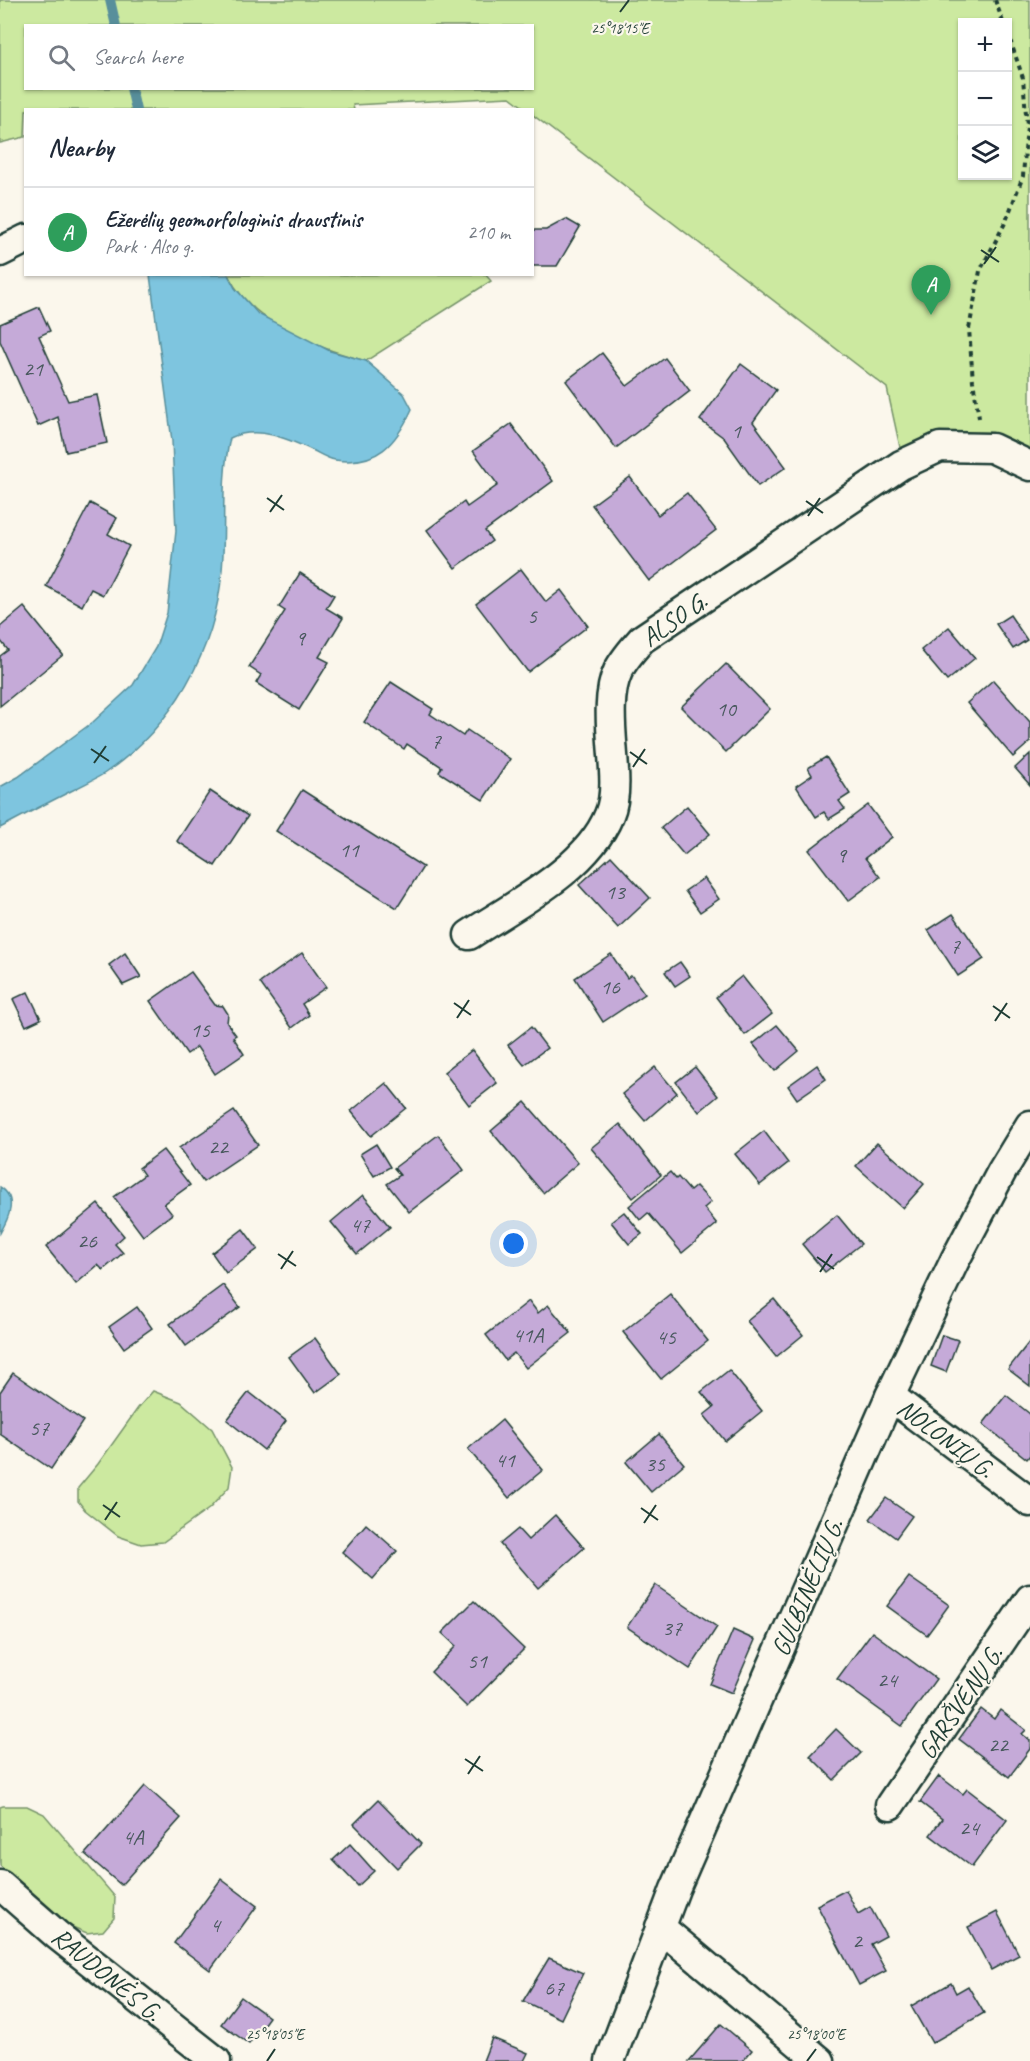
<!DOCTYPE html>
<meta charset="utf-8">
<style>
:root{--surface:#fff;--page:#f2f2f3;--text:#1f2937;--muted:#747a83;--line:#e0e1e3;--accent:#2563eb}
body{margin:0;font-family:Caveat,sans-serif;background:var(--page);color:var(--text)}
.controls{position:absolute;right:18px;top:18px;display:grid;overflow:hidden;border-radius:0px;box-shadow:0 2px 4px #0004}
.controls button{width:54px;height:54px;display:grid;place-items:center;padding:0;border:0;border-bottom:2px solid var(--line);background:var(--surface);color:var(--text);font:30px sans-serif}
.you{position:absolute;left:514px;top:1244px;width:21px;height:21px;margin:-15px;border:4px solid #fff;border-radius:50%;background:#1a73e8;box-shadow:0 0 0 9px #1a73e833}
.badge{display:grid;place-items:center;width:39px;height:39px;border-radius:50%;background:var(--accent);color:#fff;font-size:20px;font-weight:700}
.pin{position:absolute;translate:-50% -50px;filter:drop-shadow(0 2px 3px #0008)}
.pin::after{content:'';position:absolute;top:32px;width:21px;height:18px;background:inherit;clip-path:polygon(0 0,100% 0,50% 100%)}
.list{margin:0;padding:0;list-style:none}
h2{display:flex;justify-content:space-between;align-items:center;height:78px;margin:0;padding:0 24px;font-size:26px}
h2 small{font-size:20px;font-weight:400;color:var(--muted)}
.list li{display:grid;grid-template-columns:39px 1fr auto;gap:18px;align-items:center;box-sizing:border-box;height:90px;padding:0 24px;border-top:2px solid var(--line)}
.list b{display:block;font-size:22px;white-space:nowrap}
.list p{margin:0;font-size:20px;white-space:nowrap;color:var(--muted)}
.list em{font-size:20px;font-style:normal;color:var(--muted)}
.icon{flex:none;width:33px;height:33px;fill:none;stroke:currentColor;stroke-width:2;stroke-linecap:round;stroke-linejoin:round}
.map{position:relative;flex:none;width:1030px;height:2061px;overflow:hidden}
.search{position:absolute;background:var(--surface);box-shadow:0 2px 4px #0004;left:24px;top:24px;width:510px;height:66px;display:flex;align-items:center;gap:15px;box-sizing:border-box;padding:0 21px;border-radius:0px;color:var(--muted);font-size:22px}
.panel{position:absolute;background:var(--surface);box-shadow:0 2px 4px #0004;left:24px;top:108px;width:510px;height:168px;border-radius:0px}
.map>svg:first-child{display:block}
.green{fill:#cce9a0;stroke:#76936a;stroke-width:1.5;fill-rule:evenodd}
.water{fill:#7ec5df;stroke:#588f9b;stroke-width:1.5}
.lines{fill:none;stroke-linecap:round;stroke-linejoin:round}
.stream{stroke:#588f9b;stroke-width:10}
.building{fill:#c5aad8;stroke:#1f3d34;stroke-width:1.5}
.minor-casing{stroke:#1f3d34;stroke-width:33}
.path{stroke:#1f3d34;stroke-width:4;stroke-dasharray:4.5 4.5;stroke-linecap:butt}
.minor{stroke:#fbf7ec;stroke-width:28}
.ticks{fill:none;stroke:#1f3d34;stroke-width:2}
.labels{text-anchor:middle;stroke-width:4.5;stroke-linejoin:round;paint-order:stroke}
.number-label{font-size:22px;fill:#48585d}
.street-label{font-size:26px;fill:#1f3d34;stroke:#fbf7ec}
.ticks-label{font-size:15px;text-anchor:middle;fill:#1f3d34;stroke:#fbf7ec;stroke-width:4.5;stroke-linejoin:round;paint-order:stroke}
</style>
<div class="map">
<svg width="1030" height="2061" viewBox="0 0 1030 2061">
<rect width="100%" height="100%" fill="#fbf7ec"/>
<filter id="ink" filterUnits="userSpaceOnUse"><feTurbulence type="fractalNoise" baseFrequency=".0167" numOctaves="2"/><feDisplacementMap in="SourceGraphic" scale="12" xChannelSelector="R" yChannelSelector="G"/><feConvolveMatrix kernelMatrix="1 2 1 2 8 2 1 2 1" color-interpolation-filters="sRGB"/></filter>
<g filter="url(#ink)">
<g class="green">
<path d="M0 0H1030V457L901 452 887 388 533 115 532 110 526 109 510 97 353 105 354 110H26L25 137 0 143ZM962 22H1008V176H962ZM26 26H532V88H26Z"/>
<path d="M485 274 491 281 366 361C314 347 254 325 228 275Z"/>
<path d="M153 1391 181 1402 212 1429 232 1467 229 1487 210 1508 163 1542 141 1544 118 1536 85 1510 78 1501V1488L98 1464 138 1408Z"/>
<path d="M3 1806H27L44 1814 115 1897 114 1918 103 1931 87 1933 70 1926 0 1866V1807Z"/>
</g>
<g class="water">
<path d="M150 275H228L235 288 258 314 330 351 366 361 404 394 412 409C396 444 377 466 335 460 328 459 320 454 314 451 288 439 258 425 230 438 220 481 226 526 222 570 216 650 172 728 105 773 96 779 84 784 73 790 49 802 24 815 0 828V787L18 777 93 722 133 685 156 647 167 613 176 531 172 441Z"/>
<path d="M0 1187C18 1198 9 1218 0 1233Z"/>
</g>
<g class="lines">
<g class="stream">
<path d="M110 0 116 26"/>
<path d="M131 88 136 110"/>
</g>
</g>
<g class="building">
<path d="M566 219 580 227 557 266H532V230H546Z"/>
<path d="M39 307 50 331 39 336 68 401 97 395 107 443 66 452 58 417 38 426 0 341V324Z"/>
<path d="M602 353 627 386 665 358 690 391 616 448 566 381Z"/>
<path d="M741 364 776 390 753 422 786 467 758 486 724 438 700 420Z"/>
<path d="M511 424 553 481 485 531 492 541 455 568 427 530 464 502 467 507 498 485 473 451Z"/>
<path d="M630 477 658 515 687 493 716 530 649 581 592 505Z"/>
<path d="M90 503 117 518 108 534 129 546 103 595 91 589 82 606 46 586Z"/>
<path d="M521 569 546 602 561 590 588 626 528 672 476 604Z"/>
<path d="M300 573 334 595 326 608 343 618 319 657 329 662 299 710 256 683 261 675 249 667 285 611 279 607Z"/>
<path d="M24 607 63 655 0 706V656L8 650 0 640V627Z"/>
<path d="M1010 615 1027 640 1013 649 996 624Z"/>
<path d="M949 627 975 658 947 681 921 650Z"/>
<path d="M726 664 770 709 726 752 681 707Z"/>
<path d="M993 680 1030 722V742L1013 757 967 703Z"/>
<path d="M391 682 433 709 430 714 463 736 467 730 510 759 483 800 439 772 442 767 407 744 404 749 364 722Z"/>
<path d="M1030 754V785L1015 768Z"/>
<path d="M826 757 850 794 839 801 845 809 829 819 824 812 816 817 796 786 812 775 808 768Z"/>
<path d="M302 790 423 867 397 908 276 831Z"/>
<path d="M210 791 248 816 215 866 177 841Z"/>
<path d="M868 805 892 837 865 858 880 877 848 901 809 850Z"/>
<path d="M687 806 710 834 684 855 661 828Z"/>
<path d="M611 856 650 898 618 928 579 885Z"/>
<path d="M704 878 719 899 700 912 685 891Z"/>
<path d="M953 914 984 959 958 976 928 930Z"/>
<path d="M125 953 141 977 123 985 109 965Z"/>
<path d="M302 953 326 987 302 1004 309 1015 292 1028 260 983Z"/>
<path d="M611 954 627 978 631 975 645 994 603 1022 575 978Z"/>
<path d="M680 962 690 976 675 986 665 972Z"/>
<path d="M191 972 215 1005 223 1006 228 1014 227 1023 236 1035 233 1037 244 1054 215 1074 197 1047 187 1054 150 1001Z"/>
<path d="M742 976 772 1014 745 1035 716 997Z"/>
<path d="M28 992 41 1019 26 1026 13 999Z"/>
<path d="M777 1025 799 1051 775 1071 753 1044Z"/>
<path d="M531 1027 547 1048 524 1065 508 1045Z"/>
<path d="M472 1050 497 1083 469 1105 444 1072Z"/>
<path d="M817 1065 826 1079 797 1099 788 1086Z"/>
<path d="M655 1067 677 1093 645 1121 622 1094Z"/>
<path d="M695 1067 718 1096 699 1112 676 1082Z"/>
<path d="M386 1083 406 1108 371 1136 351 1111Z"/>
<path d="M525 1102 578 1163 543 1193 491 1131Z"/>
<path d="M234 1111 258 1145 203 1182 179 1148Z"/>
<path d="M620 1124 661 1175 633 1198 591 1148Z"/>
<path d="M764 1131 788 1163 760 1185 735 1154Z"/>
<path d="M438 1135 464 1170 409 1212 387 1184 400 1175 394 1168Z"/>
<path d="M877 1143 924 1184 903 1208 856 1166Z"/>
<path d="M376 1144 390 1167 374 1176 360 1154Z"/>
<path d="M163 1150 190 1185 164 1204 172 1214 143 1236 114 1197 144 1175 139 1168Z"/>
<path d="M670 1172 676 1179 678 1177 690 1191 696 1186 711 1202 704 1208 717 1224 682 1253 648 1213 640 1220 629 1206Z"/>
<path d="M363 1195 390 1227 357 1254 331 1222Z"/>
<path d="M98 1204 124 1236 115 1244 123 1253 103 1270 98 1265 76 1284 46 1247Z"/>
<path d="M624 1212 642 1234 629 1244 611 1222Z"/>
<path d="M837 1215 861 1244 825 1272 802 1244Z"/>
<path d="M243 1229 258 1249 226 1273 212 1253Z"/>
<path d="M223 1285 240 1307 186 1346 170 1324Z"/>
<path d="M670 1294 708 1341 661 1379 623 1332Z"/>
<path d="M774 1299 803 1335 776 1357 747 1321Z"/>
<path d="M529 1301 538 1313 548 1305 571 1333 526 1368 514 1353 505 1360 486 1335Z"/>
<path d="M137 1307 152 1328 124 1348 109 1327Z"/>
<path d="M942 1335 958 1340 946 1372 931 1366Z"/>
<path d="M315 1338 341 1374 315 1393 289 1357Z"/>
<path d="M1030 1341V1386L1008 1369Z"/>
<path d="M729 1370 762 1411 725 1441 704 1415 714 1407 701 1392Z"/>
<path d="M13 1373 83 1421 51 1469 0 1434V1392Z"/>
<path d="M249 1392 286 1421 264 1450 227 1420Z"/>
<path d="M1006 1395 1030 1414V1455L1027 1459 983 1424Z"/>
<path d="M502 1420 543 1470 509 1498 468 1449Z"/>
<path d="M659 1434 684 1464 651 1492 626 1462Z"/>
<path d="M886 1498 912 1516 896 1538 870 1519Z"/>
<path d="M555 1515 584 1548 538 1588 500 1544 518 1529 528 1540Z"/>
<path d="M366 1524 397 1551 373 1579 342 1552Z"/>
<path d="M909 1577 949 1605 927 1635 887 1606Z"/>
<path d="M655 1585 717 1627 690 1669 627 1627Z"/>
<path d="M474 1601 524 1649 467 1707 431 1672 456 1646 442 1633Z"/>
<path d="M733 1630 755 1640 732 1693 710 1684Z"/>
<path d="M872 1632 936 1679 902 1726 837 1679Z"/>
<path d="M981 1709 994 1719 1000 1710 1026 1730 1022 1734 1030 1740V1749L1009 1777 959 1739Z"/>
<path d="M836 1729 861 1753 834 1780 810 1756Z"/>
<path d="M939 1776 963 1794 967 1789 1007 1820 972 1867 930 1835 942 1819 920 1802Z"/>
<path d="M145 1786 181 1818 121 1885 85 1854Z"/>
<path d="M378 1800 421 1844 397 1868 354 1824Z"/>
<path d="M350 1844 374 1871 358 1886 333 1860Z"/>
<path d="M221 1879 257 1906 210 1970 174 1943Z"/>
<path d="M846 1890 858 1914 870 1907 886 1936 871 1944 886 1971 859 1985 817 1905Z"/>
<path d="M997 1912 1019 1955 991 1970 968 1927Z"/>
<path d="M549 1958 583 1973 561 2019 523 2001Z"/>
<path d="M951 1983 956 1993 968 1986 984 2013 932 2043 911 2006Z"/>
<path d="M241 1997 269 2017 249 2044 221 2024Z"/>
<path d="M721 2024 752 2050 743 2061H689Z"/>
<path d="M492 2038 528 2053 524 2061H483Z"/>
</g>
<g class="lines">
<g class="minor-casing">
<g id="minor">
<path d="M0 252 26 239"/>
<path d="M469 935C516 904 587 869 609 815 615 801 615 786 614 771 613 742 605 698 618 671 624 659 633 649 642 639L901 465 940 447 992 448 1030 466"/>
<path d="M890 1396 1030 1502"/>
<path d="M890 1805 1030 1599"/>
<path d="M0 1885 57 1935 216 2061"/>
<path d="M660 1927 820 2061"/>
<path d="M610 2061 675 1889 890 1396 955 1260 1002 1171 1030 1125"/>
</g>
</g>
<g class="path">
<path d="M995 0 1003 22"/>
<path d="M979 418 973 381 969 329 980 271 1006 221 1023 176 1027 126 1023 78 1008 34"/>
</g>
<use href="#minor" class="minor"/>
</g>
</g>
<path class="ticks" d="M620 12 629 0M981 250 999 262M984 264 996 247M267 498 284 510M806 501 823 513M270 512 282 495M808 516 820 498M91 749 109 761M630 752 647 764M94 763 106 746M633 767 645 749M454 1003 471 1015M993 1006 1010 1018M457 1018 469 1000M995 1021 1007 1003M278 1254 296 1266M817 1257 834 1269M281 1269 293 1251M820 1272 832 1254M103 1505 120 1517M641 1508 658 1520M105 1520 117 1502M644 1523 656 1505M465 1759 483 1771M468 1774 480 1756M267 2061 275 2049M807 2061 816 2049"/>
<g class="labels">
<g class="number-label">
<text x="33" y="376">21</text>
<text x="736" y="438">1</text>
<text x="532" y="623">5</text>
<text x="300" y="645">9</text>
<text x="726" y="716">10</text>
<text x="436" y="748">7</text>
<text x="349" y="857">11</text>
<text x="841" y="862">9</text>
<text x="615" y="899">13</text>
<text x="955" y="953">7</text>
<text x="610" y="994">16</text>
<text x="200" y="1037">15</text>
<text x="218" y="1154">22</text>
<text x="360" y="1232">47</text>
<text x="87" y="1248">26</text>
<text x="528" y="1342">41A</text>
<text x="666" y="1344">45</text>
<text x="39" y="1435">57</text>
<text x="505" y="1467">41</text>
<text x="655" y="1471">35</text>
<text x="672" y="1635">37</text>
<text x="477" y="1668">51</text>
<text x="887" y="1687">24</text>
<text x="998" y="1752">22</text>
<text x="969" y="1835">24</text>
<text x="133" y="1844">4A</text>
<text x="215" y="1932">4</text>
<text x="857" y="1948">2</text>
<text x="554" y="1995">67</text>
</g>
<g class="street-label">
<text transform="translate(674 619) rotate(-35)" y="9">ALSO G.</text>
<text transform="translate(946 1438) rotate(37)" y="9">NOLONIŲ G.</text>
<text transform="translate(807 1587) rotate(-67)" y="9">GULBINĖLIŲ G.</text>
<text transform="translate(960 1702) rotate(-56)" y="9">GARŠVĖNŲ G.</text>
<text transform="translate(107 1974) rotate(39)" y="9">RAUDONĖS G.</text>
</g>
</g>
<g class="ticks-label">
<text x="620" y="33">25°18'15"E</text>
<text x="275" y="2039">25°18'05"E</text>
<text x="816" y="2039">25°18'00"E</text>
</g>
</svg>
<div class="controls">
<button>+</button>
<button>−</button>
<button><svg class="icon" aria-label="layers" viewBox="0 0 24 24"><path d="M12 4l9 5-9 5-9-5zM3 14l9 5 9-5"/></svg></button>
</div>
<div class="you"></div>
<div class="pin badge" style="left:931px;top:315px;background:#2e9e5b">A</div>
<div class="search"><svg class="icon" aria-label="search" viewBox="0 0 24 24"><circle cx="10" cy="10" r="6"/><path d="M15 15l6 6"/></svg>Search here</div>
<section class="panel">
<h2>Nearby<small></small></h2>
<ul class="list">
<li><span class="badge" style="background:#2e9e5b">A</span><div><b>Ežerėlių geomorfologinis draustinis</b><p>Park · Also g.</p></div><em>210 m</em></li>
</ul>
</section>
</div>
